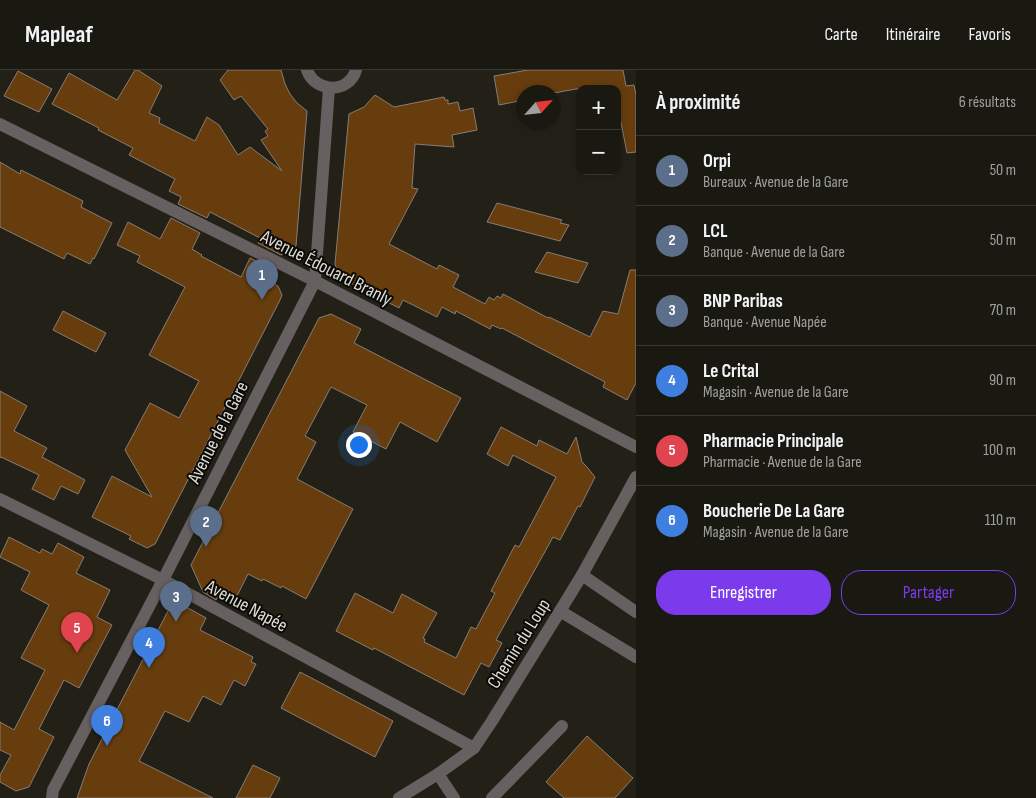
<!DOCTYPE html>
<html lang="fr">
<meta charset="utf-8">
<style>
:root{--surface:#1a1911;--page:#27261f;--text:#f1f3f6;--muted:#9fa09f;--line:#383831;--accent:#7c3aed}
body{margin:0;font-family:"Sofia Sans Condensed",sans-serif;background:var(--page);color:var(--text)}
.controls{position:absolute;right:15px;top:15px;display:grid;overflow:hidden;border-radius:10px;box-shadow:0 2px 8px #0003}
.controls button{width:45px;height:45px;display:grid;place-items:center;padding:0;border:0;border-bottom:1px solid var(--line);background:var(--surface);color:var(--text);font:25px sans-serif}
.compass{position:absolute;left:516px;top:15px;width:45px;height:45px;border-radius:50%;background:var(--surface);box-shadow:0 2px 8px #0003;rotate:63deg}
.you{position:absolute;left:358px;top:374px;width:18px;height:18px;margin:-12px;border:4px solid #fff;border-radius:50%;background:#1a73e8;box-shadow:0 0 0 8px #1a73e833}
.badge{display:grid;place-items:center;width:32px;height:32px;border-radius:50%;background:var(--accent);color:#fff;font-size:16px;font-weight:700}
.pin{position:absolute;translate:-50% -41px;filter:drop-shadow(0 1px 2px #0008)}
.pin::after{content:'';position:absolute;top:26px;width:18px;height:15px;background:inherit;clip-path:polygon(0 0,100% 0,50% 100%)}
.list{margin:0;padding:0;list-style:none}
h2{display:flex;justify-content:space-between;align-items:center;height:65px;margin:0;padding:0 20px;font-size:21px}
h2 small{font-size:16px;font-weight:400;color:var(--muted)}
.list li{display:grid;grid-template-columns:32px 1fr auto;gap:15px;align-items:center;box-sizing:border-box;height:70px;padding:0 20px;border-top:1px solid var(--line)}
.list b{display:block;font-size:19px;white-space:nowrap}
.list p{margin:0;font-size:16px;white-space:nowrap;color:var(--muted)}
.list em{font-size:16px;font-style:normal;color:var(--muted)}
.actions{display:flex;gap:10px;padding:15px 20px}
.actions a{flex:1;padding:11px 0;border:1px solid var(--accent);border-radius:20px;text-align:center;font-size:18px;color:var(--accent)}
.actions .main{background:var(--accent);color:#fff}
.map{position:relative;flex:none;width:636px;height:728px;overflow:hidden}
header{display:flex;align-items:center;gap:30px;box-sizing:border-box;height:70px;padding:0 25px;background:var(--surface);border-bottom:1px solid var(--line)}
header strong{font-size:24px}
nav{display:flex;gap:28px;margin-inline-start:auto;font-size:18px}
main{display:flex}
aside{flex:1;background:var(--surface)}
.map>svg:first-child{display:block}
.building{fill:#673d0d;stroke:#877d75}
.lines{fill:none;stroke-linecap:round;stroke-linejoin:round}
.minor{stroke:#666061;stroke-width:12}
.labels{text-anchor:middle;stroke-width:4;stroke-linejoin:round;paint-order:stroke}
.street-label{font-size:19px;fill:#dddcd5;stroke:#0b0a07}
</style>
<header>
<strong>Mapleaf</strong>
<nav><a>Carte</a><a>Itinéraire</a><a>Favoris</a></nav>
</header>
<main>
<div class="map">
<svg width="636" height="728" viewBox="0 0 636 728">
<rect width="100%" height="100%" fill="#232117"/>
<g class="building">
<path d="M135 0H138L162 16 149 43 160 48 159 53 195 71 207 47 219 55 238 85 250 77 282 101 261 70 268 66 265 61 268 59 241 26 234 30 220 10 228 0H281L285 14 290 24 297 33 307 41 296 176 281 185 258 173 260 168 210 142 207 148 178 134 181 127 169 121 175 109 129 85 133 78 98 60 99 58 52 34 69 3 117 30Z"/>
<path d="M528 0H623L626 16 634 15 636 25V82L627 83 617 32V19H576L554 23V22H524V30L499 35 494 6Z"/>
<path d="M18 1 52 19 39 42 4 26Z"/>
<path d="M375 25 394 37 444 27 445 30H448V34L458 32 460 41 473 38 477 60 452 65 454 77 415 74 412 118 418 119 389 174 437 199 439 195 459 205 453 217 485 234 489 227 494 230 497 226 501 228 503 224 548 248 549 247 590 267 603 241 618 244 630 200H636V313L627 330 603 317 605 312 502 258 501 259 492 255 490 259 456 241 455 244 442 237 437 247 403 230 399 238 339 207 335 194 349 44 364 37Z"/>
<path d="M0 92 20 104 21 100 83 131 81 137 112 153 94 189 93 188 90 194 67 183 64 189 0 157Z"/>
<path d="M497 133 562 150 560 153 569 155 560 171 487 152Z"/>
<path d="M171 148 200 163 192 179 202 185 201 186 241 207 250 188 264 195 251 202 278 216 282 225 280 230 155 474 147 478 129 469 131 466 92 447 112 406 152 427 125 380 150 333 179 348 199 311 149 285 185 217 137 192 140 186 117 175 128 152 160 169Z"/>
<path d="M547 182 588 193 578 213 535 202Z"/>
<path d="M63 241 106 263 96 282 53 260Z"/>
<path d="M331 244 361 259 354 273 461 328 437 372 400 352 386 379 353 362 367 335 331 317 305 366 316 372 297 409 353 439 306 529 282 516 281 518 263 509 262 511 248 504 237 526 223 518 216 530 203 522 191 495 319 248Z"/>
<path d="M0 321 27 336 14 361 47 378 42 387 85 410 78 424 61 416 54 430 32 419 39 405 1 387 0 388Z"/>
<path d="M501 357 537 376 539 370 567 384 576 367 582 392 587 397 595 407 580 437 578 436 560 470 553 467 496 570 502 573 489 597 481 593 464 625 374 578 373 580 336 561 355 523 393 543 402 524 437 543 423 568 425 569 424 572 456 588 471 557 476 559 495 523 491 521 515 475 519 477 556 407 513 385 508 396 487 384Z"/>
<path d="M9 467 40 483 42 479 52 484 58 473 84 487 76 503 110 520 97 547 112 555 79 618 64 610 39 659 54 667 29 717 16 721 0 712V705L11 685 0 680V652L14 660 45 600 21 588 49 535 21 520 30 502 0 487Z"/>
<path d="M179 533 206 548 200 560 253 587 251 592 256 594 245 616 234 610 221 635 203 626 189 652 165 641 139 691 213 728H77L89 694 169 539Z"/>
<path d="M300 602 393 651 375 687 281 638Z"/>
<path d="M587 666 633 708 615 728H564L546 712Z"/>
<path d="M253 695 280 708 270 728H236Z"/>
</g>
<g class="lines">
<g class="minor">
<path d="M307 0C315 23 349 24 356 0"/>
<path d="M0 54 315 211 636 377"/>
<path d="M0 429 163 510 474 678"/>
<path d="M582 505 636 542"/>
<path d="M560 541 636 587"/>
<path d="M438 704 454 728"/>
<path d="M52 728 53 720 163 510 315 211 329 18"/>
<path d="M399 728 438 704 474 678 492 651 560 541 582 505 636 407"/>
<path d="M492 728 562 656"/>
</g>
</g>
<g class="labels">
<g class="street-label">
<text transform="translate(327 197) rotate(27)" y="7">Avenue Édouard Branly</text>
<text transform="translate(217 362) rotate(-63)" y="7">Avenue de la Gare</text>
<text transform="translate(247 535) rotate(28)" y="7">Avenue Napée</text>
<text transform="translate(518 573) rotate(-58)" y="7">Chemin du Loup</text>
</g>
</g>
</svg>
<div class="controls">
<button>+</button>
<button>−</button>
</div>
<svg class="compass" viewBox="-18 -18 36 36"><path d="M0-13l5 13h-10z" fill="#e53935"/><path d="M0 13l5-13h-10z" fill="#9fa09f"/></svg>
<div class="you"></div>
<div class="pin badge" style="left:262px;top:230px;background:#5c6f8a">1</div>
<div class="pin badge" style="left:206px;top:477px;background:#5c6f8a">2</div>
<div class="pin badge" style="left:176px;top:552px;background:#5c6f8a">3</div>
<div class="pin badge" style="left:149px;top:598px;background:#3f7fe0">4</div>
<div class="pin badge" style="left:77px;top:583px;background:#e0444e">5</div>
<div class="pin badge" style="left:107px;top:676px;background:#3f7fe0">6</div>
</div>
<aside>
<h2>À proximité<small>6 résultats</small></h2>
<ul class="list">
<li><span class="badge" style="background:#5c6f8a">1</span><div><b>Orpi</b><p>Bureaux · Avenue de la Gare</p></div><em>50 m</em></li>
<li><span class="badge" style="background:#5c6f8a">2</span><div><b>LCL</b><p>Banque · Avenue de la Gare</p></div><em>50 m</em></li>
<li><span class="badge" style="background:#5c6f8a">3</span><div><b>BNP Paribas</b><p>Banque · Avenue Napée</p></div><em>70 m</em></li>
<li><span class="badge" style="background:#3f7fe0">4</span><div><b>Le Crital</b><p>Magasin · Avenue de la Gare</p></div><em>90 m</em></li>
<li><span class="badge" style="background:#e0444e">5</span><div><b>Pharmacie Principale</b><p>Pharmacie · Avenue de la Gare</p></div><em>100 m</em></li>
<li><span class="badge" style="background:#3f7fe0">6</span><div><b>Boucherie De La Gare</b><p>Magasin · Avenue de la Gare</p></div><em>110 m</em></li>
</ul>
<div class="actions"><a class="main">Enregistrer</a><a>Partager</a></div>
</aside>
</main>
